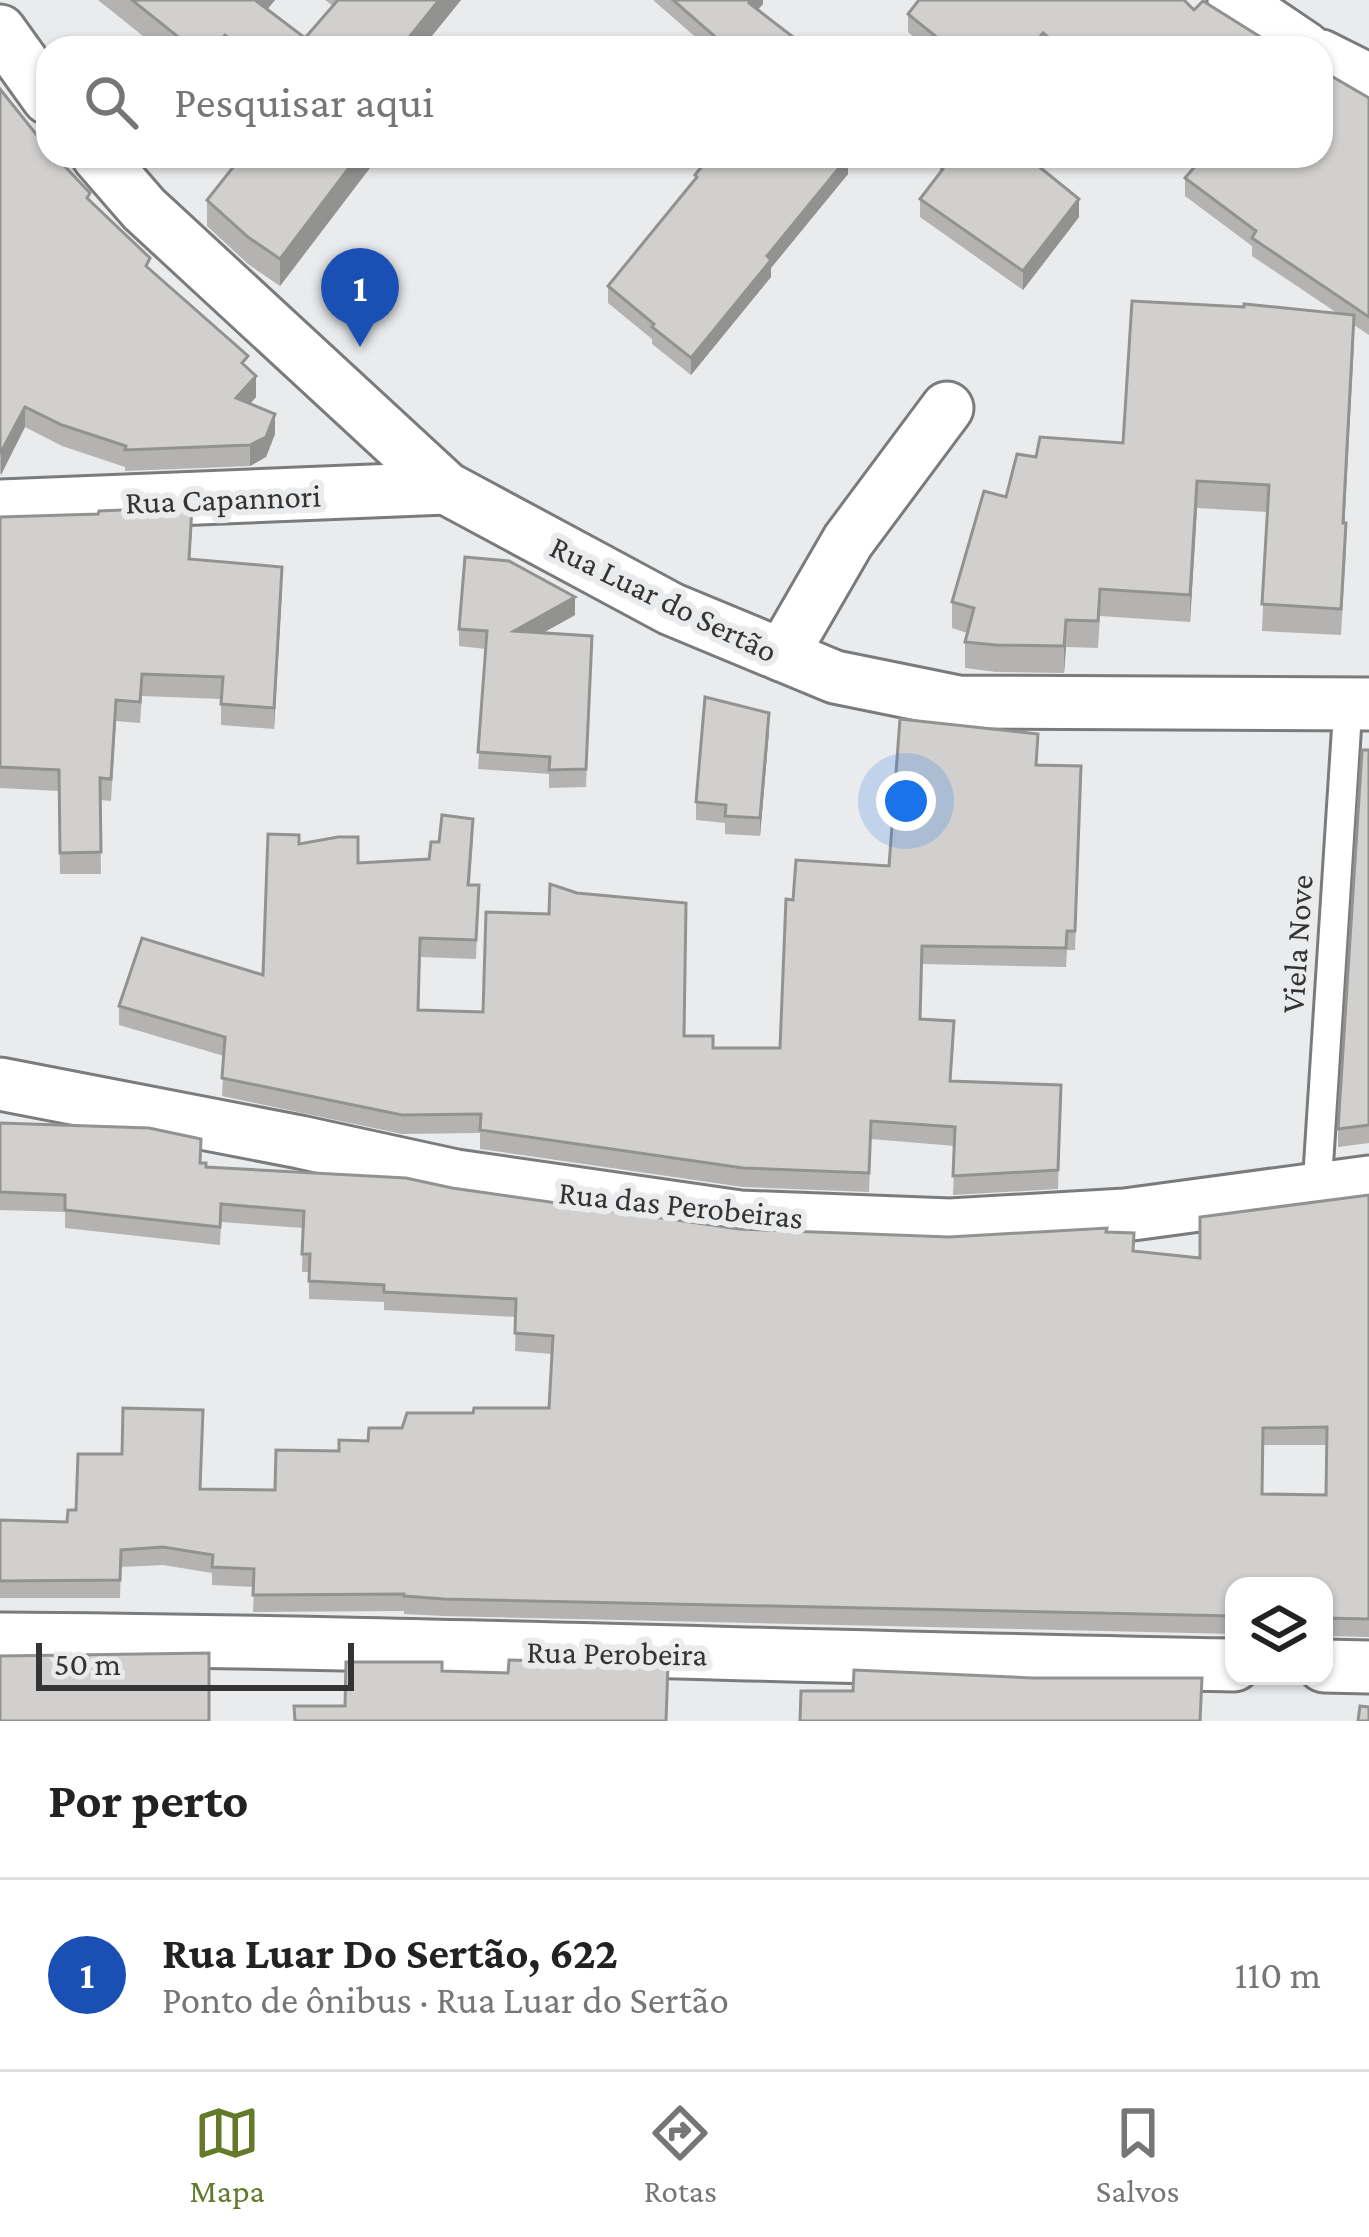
<!DOCTYPE html>
<html lang="pt">
<meta charset="utf-8">
<style>
:root{--surface:#fff;--page:#f2f2f2;--text:#222;--muted:#767676;--line:#e0e0e0;--accent:#647929}
body{margin:0;font-family:"Crimson Pro",serif;background:var(--page);color:var(--text)}
.controls{position:absolute;right:36px;bottom:36px;display:grid;overflow:hidden;border-radius:24px;box-shadow:0 3px 9px #0004}
.controls button{width:108px;height:108px;display:grid;place-items:center;padding:0;border:0;border-bottom:3px solid var(--line);background:var(--surface);color:var(--text);font:60px sans-serif}
.scale{position:absolute;left:36px;bottom:30px;width:318px;box-sizing:border-box;padding-left:12px;border:6px solid #343435;border-top:0;font-size:33px;line-height:42px;white-space:nowrap;color:#343435;-webkit-text-stroke:9px #eaebec;paint-order:stroke}
.you{position:absolute;left:906px;top:801px;width:42px;height:42px;margin:-30px;border:9px solid #fff;border-radius:50%;background:#1a73e8;box-shadow:0 0 0 18px #1a73e833}
.badge{display:grid;place-items:center;width:78px;height:78px;border-radius:50%;background:var(--accent);color:#fff;font-size:39px;font-weight:700}
.pin{position:absolute;translate:-50% -99px;filter:drop-shadow(0 3px 6px #0008)}
.pin::after{content:'';position:absolute;top:63px;width:42px;height:36px;background:inherit;clip-path:polygon(0 0,100% 0,50% 100%)}
.list{margin:0;padding:0;list-style:none}
h2{display:flex;justify-content:space-between;align-items:center;height:156px;margin:0;padding:0 48px;font-size:51px}
h2 small{font-size:39px;font-weight:400;color:var(--muted)}
.list li{display:grid;grid-template-columns:78px 1fr auto;gap:36px;align-items:center;box-sizing:border-box;height:192px;padding:0 48px;border-top:3px solid var(--line)}
.list b{display:block;font-size:45px;white-space:nowrap}
.list p{margin:0;font-size:39px;white-space:nowrap;color:var(--muted)}
.list em{font-size:39px;font-style:normal;color:var(--muted)}
.icon{flex:none;width:66px;height:66px;fill:none;stroke:currentColor;stroke-width:2;stroke-linecap:round;stroke-linejoin:round}
.map{position:relative;flex:none;width:1369px;height:1721px;overflow:hidden}
.search{position:absolute;background:var(--surface);box-shadow:0 3px 9px #0004;left:36px;right:36px;top:36px;height:132px;display:flex;align-items:center;gap:30px;box-sizing:border-box;padding:0 42px;border-radius:36px;color:var(--muted);font-size:45px}
.sheet{height:348px;background:var(--surface)}
nav{display:flex;justify-content:space-around;align-items:center;box-sizing:border-box;height:168px;border-top:3px solid var(--line);background:var(--surface);font-size:33px;color:var(--muted)}
nav a{display:grid;justify-items:center;gap:6px}
nav .on{color:var(--accent)}
.map>svg:first-child{display:block}
.lines{fill:none;stroke-linecap:round;stroke-linejoin:round}
.lane-casing{stroke:#7a7b7c;stroke-width:33}
.street-casing{stroke:#7a7b7c;stroke-width:57}
.lane{stroke:#fff;stroke-width:27}
.street{stroke:#fff;stroke-width:51}
.wall{fill:#b4b3b2;fill-rule:evenodd}
.shaded-wall{fill:#929291}
.building{fill:#d1d0cf;stroke:#929291;stroke-width:3;fill-rule:evenodd}
.labels{text-anchor:middle;stroke-width:12;stroke-linejoin:round;paint-order:stroke}
.street-label{font-size:33px;fill:#343435;stroke:#eaebec}
</style>
<div class="map">
<svg width="1369" height="1721" viewBox="0 0 1369 1721">
<rect width="100%" height="100%" fill="#eaebec"/>
<g class="lines">
<g class="lane-casing">
<path id="lane" d="M1317 1188 1348 705"/>
</g>
<g class="street-casing">
<g id="street">
<path d="M1234 0 1305 48"/>
<path d="M0 31 48 98"/>
<path d="M1321 56 1369 80"/>
<path d="M98 156 144 209 446 488 671 609 835 677 958 702 1369 704"/>
<path d="M0 506 446 488"/>
<path d="M782 655 848 541 947 408"/>
<path d="M0 1084 300 1142 456 1176 740 1217 950 1225 1125 1215 1369 1182"/>
<path d="M0 1639C411 1642 823 1658 1234 1665"/>
<path d="M1324 1666 1369 1667"/>
</g>
</g>
<use href="#lane" class="lane"/>
<use href="#street" class="street"/>
</g>
<g class="wall">
<path d="M98 0H275L267 9 305 38 333 6 325 0H461L422 48H158Z"/>
<path d="M653 0H763V4L757 10 797 48H708Z"/>
<path d="M1194 10 1278 48H927L908 32V14Z"/>
<path d="M0 89 90 200 150 269 248 369 256 397 250 404 275 434 266 457 250 466 125 471V467L62 446 25 427 0 475Z"/>
<path d="M1369 98V335L1354 325 1344 523 1346 550 1341 635 1262 631 1267 512 1197 508 1190 622 1100 616 1098 648 1066 647 1064 673 996 672 965 668V642L967 633 952 628V602L1006 497 1036 457 1123 443 1337 313 1252 256V246L1185 196V178Z"/>
<path d="M242 156H379L280 286 248 264 207 226V200Z"/>
<path d="M702 156H847L848 174 771 268V277L691 375 652 344V339L608 303V286L695 179V175L702 166Z"/>
<path d="M940 166 1079 217 1023 290 920 217V199L940 174Z"/>
<path d="M0 517 192 529 190 559 282 588 274 729 221 725V699L142 696 140 723 116 721 111 801 100 800 101 874H60L59 791 0 788Z"/>
<path d="M575 615 543 633 592 636 586 787 549 788V774L478 769 486 649 459 646V629Z"/>
<path d="M769 731 760 836 725 834V823L696 820V802Z"/>
<path d="M1369 750V1143L1338 1147V1129Z"/>
<path d="M1037 765 1081 785 1075 950H1067L1066 967 922 964 921 1019 954 1040 951 1081 1061 1085 1058 1189 953 1195 955 1146 871 1139 869 1192 743 1187 480 1149V1133L402 1134 222 1096 224 1056 119 1025V1006L263 975 299 844 358 863 429 859 439 842 473 838 470 885H479L476 959 420 957 419 1010 684 1036 713 1048H780L793 900 889 866Z"/>
<path d="M0 1123 201 1163 206 1167 452 1188 739 1229 949 1237 1106 1232 1134 1251 1200 1258 1369 1195V1637L1324 1636V1586H1234V1634L444 1616 404 1614V1611L253 1612 254 1587 212 1585V1573L163 1565 121 1567 120 1598H0V1520L67 1522 76 1510 201 1489 275 1490 339 1451 402 1428 473 1413 549 1408 552 1354 515 1351 516 1317 384 1310V1302L309 1299V1272H302L303 1228 221 1222 220 1245 65 1228V1212L0 1210ZM1263 1445H1327L1326 1495 1262 1494Z"/>
</g>
<g class="shaded-wall">
<path d="M254 0H275L254 26Z"/>
<path d="M439 0H461L422 48H407V40Z"/>
<path d="M751 0H763V4L749 20V3Z"/>
<path d="M1043 33V48H1031Z"/>
<path d="M225 35V48H215Z"/>
<path d="M358 156H379L280 286V259Z"/>
<path d="M848 157V174L771 268V277L691 375V358L767 256Z"/>
<path d="M1079 199V217L1023 290V271Z"/>
<path d="M1354 315V342L1343 549V523Z"/>
<path d="M256 376V397L236 419V398Z"/>
<path d="M25 407V427L1 475V454Z"/>
<path d="M275 414V434L266 457 250 466V445Z"/>
<path d="M1197 481V508L1190 622V595Z"/>
<path d="M282 567V588L274 729V708Z"/>
<path d="M575 597V615L514 649V631Z"/>
<path d="M1066 620V647L1064 673V646Z"/>
<path d="M769 713V731L760 836V818Z"/>
</g>
<g class="building">
<path d="M132 0H255L305 38 338 0H439L407 40 418 48H242L225 35 215 48H192Z"/>
<path d="M673 0H751L749 3 797 40 791 48H728Z"/>
<path d="M919 0H1184L1194 10 1203 1 1278 48H1061L1043 33 1031 48H950L908 14Z"/>
<path d="M1321 70 1369 98V317L1252 238 1256 231 1185 178 1204 156H1321Z"/>
<path d="M0 89 48 149V156H55L90 193 87 198 150 258 146 266 248 356 242 363 256 376 236 398 275 414 266 437 250 445 125 450 126 446 62 425 25 407 0 454Z"/>
<path d="M242 156H358L280 259 248 237 207 200Z"/>
<path d="M710 156 848 157 767 256 771 260 691 358 652 327 654 324 608 286 697 177 695 175Z"/>
<path d="M948 156H1026L1079 199 1023 271 920 199 943 169 940 166Z"/>
<path d="M1132 301 1244 307V304L1354 315 1343 523H1346L1341 609 1262 604 1269 485 1197 481 1190 595 1100 589 1098 621 1066 620 1064 646 996 645 965 642 974 608 952 602 984 491 1006 497 1017 454 1036 457 1040 437 1123 443Z"/>
<path d="M192 507 189 559 282 567 274 708 221 704 223 677 142 674 140 702 116 700 111 779 100 778 101 852 60 853 59 770 0 767V517L98 514 99 511Z"/>
<path d="M465 557 509 561 575 597 514 631 592 636 586 769 549 770 550 757 478 752 487 631 459 629Z"/>
<path d="M705 697 769 713 760 818 725 816 726 805 696 802Z"/>
<path d="M900 719 1038 734 1036 765 1081 766 1075 931H1067L1066 948 922 946 920 1019 954 1021 950 1081 1061 1085 1058 1170 953 1176 955 1127 871 1121 869 1173 743 1168 480 1130 481 1114 402 1115 222 1078 225 1037 119 1006 142 938 263 975 268 834 299 835V844L338 837H358V863L429 859 431 842H439L442 815 473 819 468 885H479L476 940 420 938 418 1010 483 1012 486 912 549 914 550 884 577 893 686 903 684 1036H713V1048H780L786 899 793 900 796 860 889 866Z"/>
<path d="M1362 750H1369V1125L1338 1129Z"/>
<path d="M0 1123 149 1128 201 1139 200 1163H206V1167L406 1178 452 1188 739 1229 949 1237 1107 1228 1106 1232 1134 1233 1133 1251 1200 1258V1217L1369 1195V1619L1324 1618V1586H1234V1616L444 1599 404 1596V1594L253 1595 254 1569 212 1567 213 1555 163 1547 121 1550 120 1580 0 1581V1520L67 1522 68 1510H76L78 1454H122L123 1408 203 1410 200 1489 275 1490 276 1450 339 1451V1440L368 1441 369 1428H402L407 1413H473L474 1408H549L553 1336 515 1333 516 1299 384 1292V1285L309 1281 310 1254H302L304 1211 221 1204 220 1227 65 1210V1195L0 1192ZM1327 1427 1326 1495 1262 1494 1263 1428Z"/>
<path d="M209 1653V1721H0V1656Z"/>
<path d="M509 1660 668 1664 666 1721H295L294 1706H345L346 1662H442V1671L508 1673Z"/>
<path d="M854 1670 1032 1678H1202L1200 1721H800L801 1691H853Z"/>
<path d="M1360 1706 1369 1707V1721H1358Z"/>
</g>
<g class="labels">
<g class="street-label">
<text transform="translate(223 498) rotate(-2)" y="12">Rua Capannori</text>
<text transform="translate(664 598) rotate(26)" y="12">Rua Luar do Sertão</text>
<text transform="translate(1296 944) rotate(-86)" y="12">Viela Nove</text>
<text transform="translate(681 1204) rotate(6)" y="12">Rua das Perobeiras</text>
<text transform="translate(617 1652) rotate(1)" y="12">Rua Perobeira</text>
</g>
</g>
</svg>
<div class="controls">
<button><svg class="icon" aria-label="layers" viewBox="0 0 24 24"><path d="M12 4l9 5-9 5-9-5zM3 14l9 5 9-5"/></svg></button>
</div>
<div class="scale">50 m</div>
<div class="you"></div>
<div class="pin badge" style="left:360px;top:347px;background:#1a4fb4">1</div>
<div class="search"><svg class="icon" aria-label="search" viewBox="0 0 24 24"><circle cx="10" cy="10" r="6"/><path d="M15 15l6 6"/></svg>Pesquisar aqui</div>
</div>
<section class="sheet">
<h2>Por perto<small></small></h2>
<ul class="list">
<li><span class="badge" style="background:#1a4fb4">1</span><div><b>Rua Luar Do Sertão, 622</b><p>Ponto de ônibus · Rua Luar do Sertão</p></div><em>110 m</em></li>
</ul>
</section>
<nav>
<a class="on"><svg class="icon" aria-label="map" viewBox="0 0 24 24"><path d="M3 6l6-2 6 2 6-2v14l-6 2-6-2-6 2zM9 4v14M15 6v14"/></svg>Mapa</a>
<a><svg class="icon" aria-label="directions" viewBox="0 0 24 24"><path d="M12 3l9 9-9 9-9-9zM9 14v-3h6M13 9l2 2-2 2"/></svg>Rotas</a>
<a><svg class="icon" aria-label="saved" viewBox="0 0 24 24"><path d="M7 4h10v16l-5-4-5 4z"/></svg>Salvos</a>
</nav>
